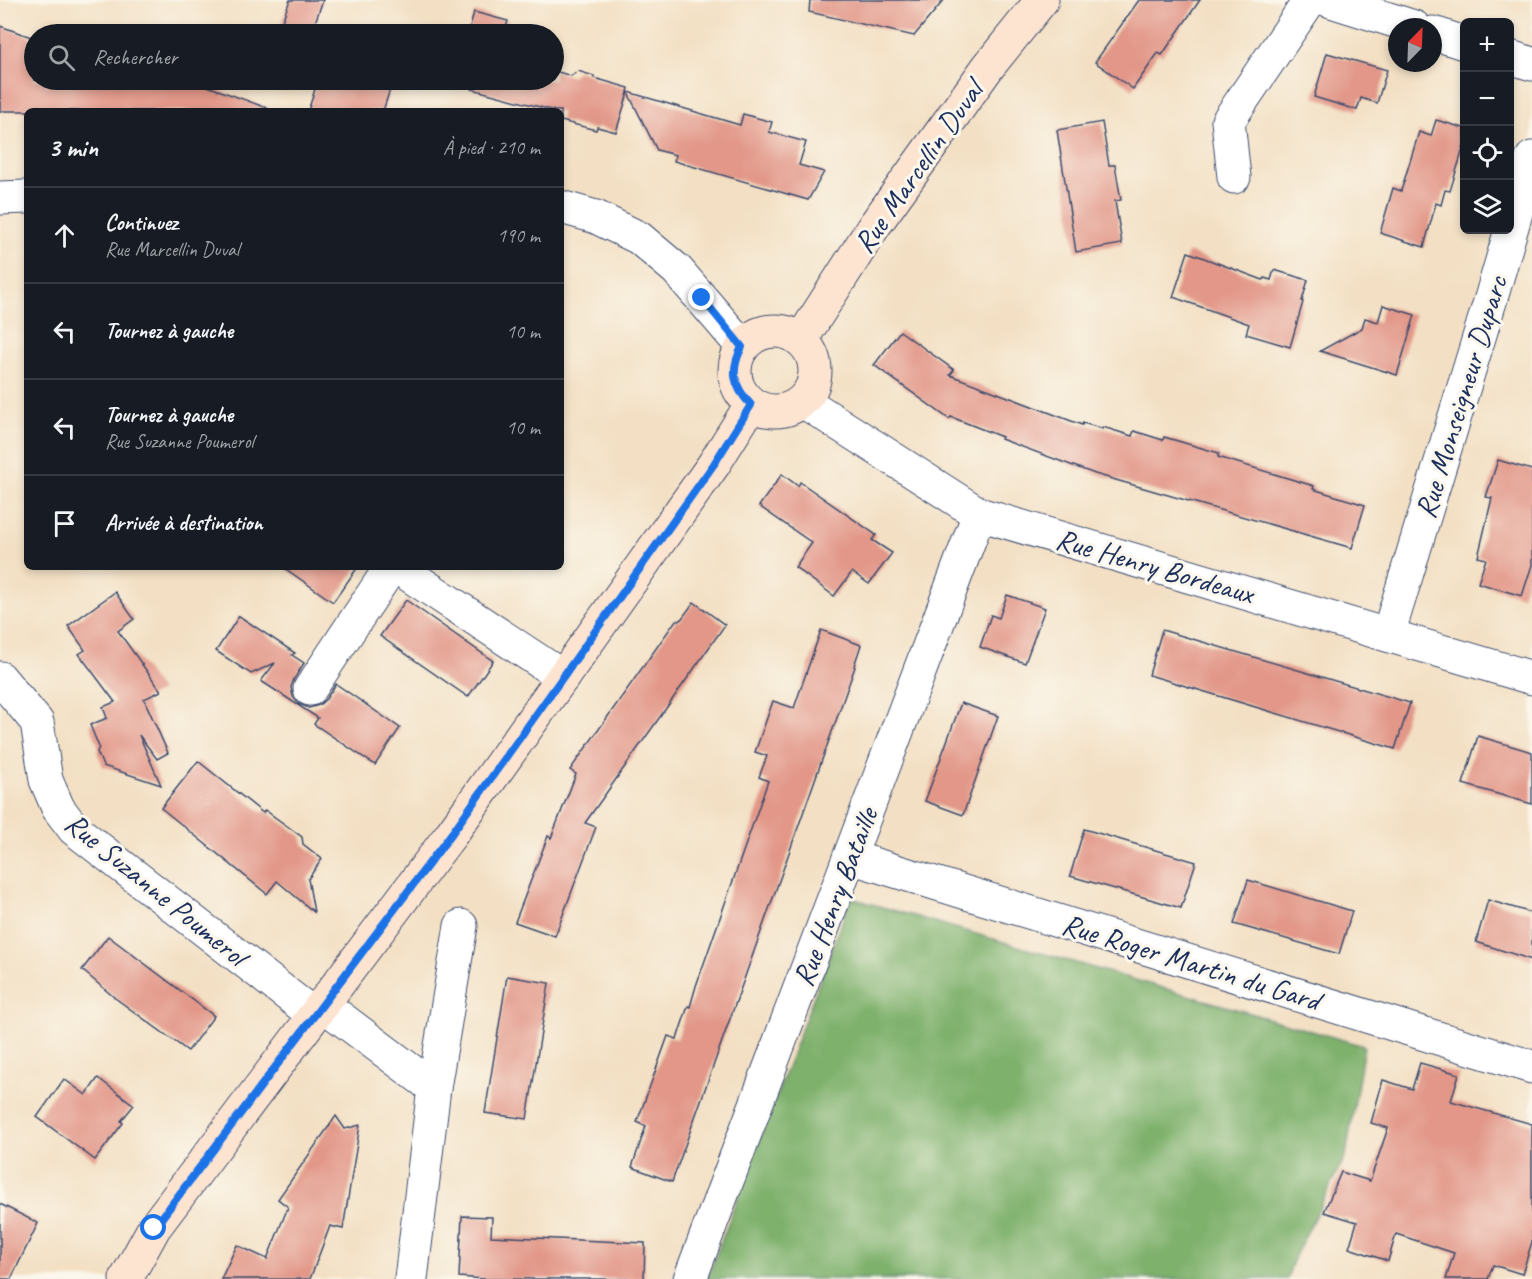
<!DOCTYPE html>
<html lang="fr">
<meta charset="utf-8">
<style>
:root{--surface:#171b24;--page:#242831;--text:#f1f3f6;--muted:#9ea1a6;--line:#363941}
body{margin:0;font-family:Caveat,sans-serif;background:var(--page);color:var(--text)}
.controls{position:absolute;right:18px;top:18px;display:grid;overflow:hidden;border-radius:9px;box-shadow:0 3px 9px #0003}
.controls button{width:54px;height:54px;display:grid;place-items:center;padding:0;border:0;border-bottom:2px solid var(--line);background:var(--surface);color:var(--text);font:30px sans-serif}
.compass{position:absolute;left:1388px;top:18px;width:54px;height:54px;border-radius:50%;background:var(--surface);box-shadow:0 3px 9px #0003;rotate:23deg}
.stop{position:absolute;width:18px;height:18px;margin:-14px;border:4px solid #1a73e8;border-radius:50%;background:#fff}
.stop.end{background:#1a73e8;border-color:#fff;box-shadow:0 2px 6px #0008}
.list{margin:0;padding:0;list-style:none}
h2{display:flex;justify-content:space-between;align-items:center;height:78px;margin:0;padding:0 24px;font-size:26px}
h2 small{font-size:20px;font-weight:400;color:var(--muted)}
.list li{display:grid;grid-template-columns:39px 1fr auto;gap:18px;align-items:center;box-sizing:border-box;height:96px;padding:0 24px;border-top:2px solid var(--line)}
.list b{display:block;font-size:22px;white-space:nowrap}
.list p{margin:0;font-size:20px;white-space:nowrap;color:var(--muted)}
.list em{font-size:20px;font-style:normal;color:var(--muted)}
.icon{flex:none;width:33px;height:33px;fill:none;stroke:currentColor;stroke-width:2;stroke-linecap:round;stroke-linejoin:round}
.map{position:relative;flex:none;width:1532px;height:1279px;overflow:hidden}
.search{position:absolute;background:var(--surface);box-shadow:0 3px 9px #0003;left:24px;top:24px;width:540px;height:66px;display:flex;align-items:center;gap:15px;box-sizing:border-box;padding:0 21px;border-radius:33px;color:var(--muted);font-size:22px}
.panel{position:absolute;background:var(--surface);box-shadow:0 3px 9px #0003;left:24px;top:108px;width:540px;height:462px;border-radius:9px}
.map>svg:first-child{display:block}
.forest{fill:#7eb16c;stroke:#4c7065;stroke-width:1.5}
.building{fill:#e29788}
.lines{fill:none;stroke-linecap:round;stroke-linejoin:round}
.minor-casing{stroke:#3b4a6d;stroke-width:35}
.secondary-casing{stroke:#3b4a6d;stroke-width:35}
.minor{stroke:#fff;stroke-width:33}
.secondary{stroke:#fde4d1;stroke-width:33}
.route{stroke:#1a73e8;stroke-width:8}
.labels{text-anchor:middle;stroke-width:6;stroke-linejoin:round;paint-order:stroke}
.street-label{font-size:30px;fill:#1b2f5e;stroke:#fbf7ec}
</style>
<div class="map">
<svg width="1532" height="1279" viewBox="0 0 1532 1279">
<rect width="100%" height="100%" fill="#fbf7ec"/>
<filter id="ink" filterUnits="userSpaceOnUse"><feTurbulence type="fractalNoise" baseFrequency=".0167" numOctaves="2"/><feDisplacementMap in="SourceGraphic" scale="12" xChannelSelector="R" yChannelSelector="G"/><feConvolveMatrix kernelMatrix="1 2 1 2 8 2 1 2 1" color-interpolation-filters="sRGB"/></filter>
<filter id="wash" filterUnits="userSpaceOnUse"><feTurbulence type="fractalNoise" baseFrequency=".008" numOctaves="4" result="noise"/><feDisplacementMap in="SourceGraphic" scale="24" xChannelSelector="R" yChannelSelector="G"/><feGaussianBlur stdDeviation="1.35" result="paint"/><feColorMatrix in="noise" values="0 0 0 0 0 0 0 0 0 0 0 0 0 0 0 0 0 1.4 0 .05"/><feComposite in="paint" operator="in"/></filter>
<g filter="url(#wash)">
<rect width="100%" height="100%" fill="#f3e0c4"/>
<path class="forest" d="M851 898 1364 1046 1346 1155 1294 1258 1287 1279H707Z"/>
<g id="blocks">
<g class="building">
<path d="M290 0H323L311 34 281 24Z"/>
<path d="M810 0H944L914 36 809 12Z"/>
<path d="M1139 0H1200L1162 55 1158 53 1133 89 1095 62Z"/>
<path d="M474 12 508 21 504 34H454L455 30 468 34Z"/>
<path d="M0 26 34 38V80H191L267 108V111H0Z"/>
<path d="M1327 53 1387 70 1377 103 1361 98 1357 110 1314 97Z"/>
<path d="M555 71 571 76 578 71 594 76V78L629 88 628 92 740 125 743 114 772 122 769 132 806 142 799 165 824 172 808 200 674 161 676 155 657 150 628 93 616 132 597 127 596 130 561 121V111H555L472 89 473 84 455 80H554V72Z"/>
<path d="M318 80H393L383 111H308Z"/>
<path d="M1436 120 1464 128V146L1450 191 1445 190 1441 205 1436 203 1424 247 1380 233 1393 188 1401 191 1419 132 1431 136Z"/>
<path d="M1102 122 1109 165H1115L1118 183 1121 200 1115 201 1122 244 1076 252 1057 130Z"/>
<path d="M1188 252 1263 280 1264 278 1271 280 1274 270 1308 280 1302 301 1303 302 1290 347 1246 334 1249 324 1173 297Z"/>
<path d="M1383 305 1415 315 1397 375 1320 351 1362 328 1365 318 1378 322Z"/>
<path d="M900 331 954 370 950 375 1082 425 1083 423 1103 429V427L1132 436 1134 431 1163 440 1164 437 1219 453 1218 457 1314 486 1313 489 1365 505 1352 548 1095 474 1001 439 1002 437 951 417 949 419 874 365Z"/>
<path d="M1498 460 1532 470V565L1522 596 1478 583 1486 559 1478 557 1492 498 1486 497Z"/>
<path d="M782 474 798 486 800 482 876 535 872 540 892 553 869 584 852 572 834 596 795 567 812 543 759 506Z"/>
<path d="M283 567H358L333 602Z"/>
<path d="M115 592 134 619 118 631 161 691 144 699 168 753 157 759 139 735 161 785 103 766 97 752 99 747 90 725 107 718 103 707 115 702 79 654 85 650 68 626Z"/>
<path d="M1007 595 1045 608 1025 663 980 647 991 615 999 618Z"/>
<path d="M406 600 493 661 468 697 380 636Z"/>
<path d="M694 602 725 625 585 823 596 827 555 936 515 922 548 836 551 838 576 774 570 770 676 620 680 621Z"/>
<path d="M239 616 295 653 292 655 304 663 294 679 291 687 293 697 299 704 309 708 319 705 326 699 336 684 400 728 375 765 314 724 318 718 261 681 275 663 251 674 216 651Z"/>
<path d="M821 630 861 645 854 666 855 667 672 1182 632 1167 646 1126 637 1122 668 1036 677 1039 688 1006 690 1007 696 986 768 781 759 777 767 756 755 752 773 701 794 708Z"/>
<path d="M1162 630 1410 703 1395 749 1149 675Z"/>
<path d="M961 703 998 716 963 815 925 801Z"/>
<path d="M1478 736 1532 752V804L1463 784Z"/>
<path d="M198 761 263 813 265 810 302 837 303 844 322 859 308 879 314 912 277 881 267 894 161 808Z"/>
<path d="M1084 829 1196 862 1181 908 1070 876Z"/>
<path d="M1248 880 1352 911 1339 954 1234 924Z"/>
<path d="M1488 900 1532 913V960L1476 942Z"/>
<path d="M108 936 214 1016 188 1051 115 998 82 970Z"/>
<path d="M507 976 549 983 527 1119 485 1113Z"/>
<path d="M1420 1063 1459 1074 1451 1101 1532 1124V1242L1522 1274 1493 1265 1488 1279H1446L1454 1253 1396 1234 1388 1261 1349 1248 1357 1222 1324 1212 1341 1172 1370 1181 1388 1128 1371 1123 1383 1080 1412 1089Z"/>
<path d="M98 1078 134 1105 121 1121 123 1123 95 1160 37 1117 64 1079 86 1095Z"/>
<path d="M336 1116 345 1129 360 1125 343 1229 330 1226 310 1279H221L237 1245 267 1259 288 1207 278 1199Z"/>
<path d="M0 1204 38 1223 11 1279H0Z"/>
<path d="M462 1216 492 1217 491 1236 645 1243 644 1279H485L459 1277Z"/>
</g>
</g>
</g>
<g filter="url(#ink)">
<use href="#blocks" fill-opacity="0" stroke="#3b4a6d" stroke-width="1.5"/>
<g class="lines">
<g class="minor-casing">
<g id="minor">
<path d="M1328 0 1414 27"/>
<path d="M1433 33 1464 43"/>
<path d="M1510 57 1532 64"/>
<path d="M1234 177 1228 121 1310 0"/>
<path d="M0 198 27 197"/>
<path d="M561 207 596 217 639 238 677 270 743 347"/>
<path d="M803 401 979 514 1532 678"/>
<path d="M397 567 563 677"/>
<path d="M1388 635 1492 295 1532 158"/>
<path d="M0 678 37 722 46 780 58 808 74 829 314 1015"/>
<path d="M310 689 391 567"/>
<path d="M850 857 1532 1067"/>
<path d="M322 1004 434 1088 411 1279"/>
<path d="M434 1088 461 926"/>
<path d="M690 1279 979 514"/>
</g>
</g>
<g class="secondary-casing">
<g id="secondary">
<circle cx="775" cy="371" r="40"/>
<path d="M801 340 874 226 988 67 1042 0"/>
<path d="M126 1279 154 1228 452 833 714 464 751 405"/>
</g>
</g>
<use href="#minor" class="minor"/>
<use href="#secondary" class="secondary"/>
</g>
</g>
<g class="lines" filter="url(#ink)">
<path class="route" d="M154 1228 452 833 714 464 751 405C733 386 730 370 742 347L702 298"/>
</g>
<g class="labels">
<g class="street-label">
<text transform="translate(918 167) rotate(-55)" y="10">Rue Marcellin Duval</text>
<text transform="translate(1461 397) rotate(-73)" y="10">Rue Monseigneur Duparc</text>
<text transform="translate(1155 566) rotate(16)" y="10">Rue Henry Bordeaux</text>
<text transform="translate(156 889) rotate(39)" y="10">Rue Suzanne Poumerol</text>
<text transform="translate(835 897) rotate(-69)" y="10">Rue Henry Bataille</text>
<text transform="translate(1191 962) rotate(17)" y="10">Rue Roger Martin du Gard</text>
</g>
</g>
</svg>
<div class="controls">
<button>+</button>
<button>−</button>
<button><svg class="icon" aria-label="locate" viewBox="0 0 24 24"><circle cx="12" cy="12" r="6"/><path d="M12 2v4M12 18v4M2 12h4M18 12h4"/></svg></button>
<button><svg class="icon" aria-label="layers" viewBox="0 0 24 24"><path d="M12 4l9 5-9 5-9-5zM3 14l9 5 9-5"/></svg></button>
</div>
<svg class="compass" viewBox="-18 -18 36 36"><path d="M0-13l5 13h-10z" fill="#e53935"/><path d="M0 13l5-13h-10z" fill="#9ea1a6"/></svg>
<div class="stop" style="left:154px;top:1228px"></div>
<div class="stop end" style="left:702px;top:298px"></div>
<div class="search"><svg class="icon" aria-label="search" viewBox="0 0 24 24"><circle cx="10" cy="10" r="6"/><path d="M15 15l6 6"/></svg>Rechercher</div>
<section class="panel">
<h2>3 min<small>À pied · 210 m</small></h2>
<ul class="list">
<li><svg class="icon" aria-label="ahead" viewBox="0 0 24 24"><path d="M12 20V5M6 11l6-6 6 6"/></svg><div><b>Continuez</b><p>Rue Marcellin Duval</p></div><em>190 m</em></li>
<li><svg class="icon" aria-label="left" viewBox="0 0 24 24"><path d="M17 20v-9H6M10 6l-5 5 5 5"/></svg><div><b>Tournez à gauche</b></div><em>10 m</em></li>
<li><svg class="icon" aria-label="left" viewBox="0 0 24 24"><path d="M17 20v-9H6M10 6l-5 5 5 5"/></svg><div><b>Tournez à gauche</b><p>Rue Suzanne Poumerol</p></div><em>10 m</em></li>
<li><svg class="icon" aria-label="arrive" viewBox="0 0 24 24"><path d="M6 21V4h12l-3 4 3 4H6"/></svg><div><b>Arrivée à destination</b></div></li>
</ul>
</section>
</div>
